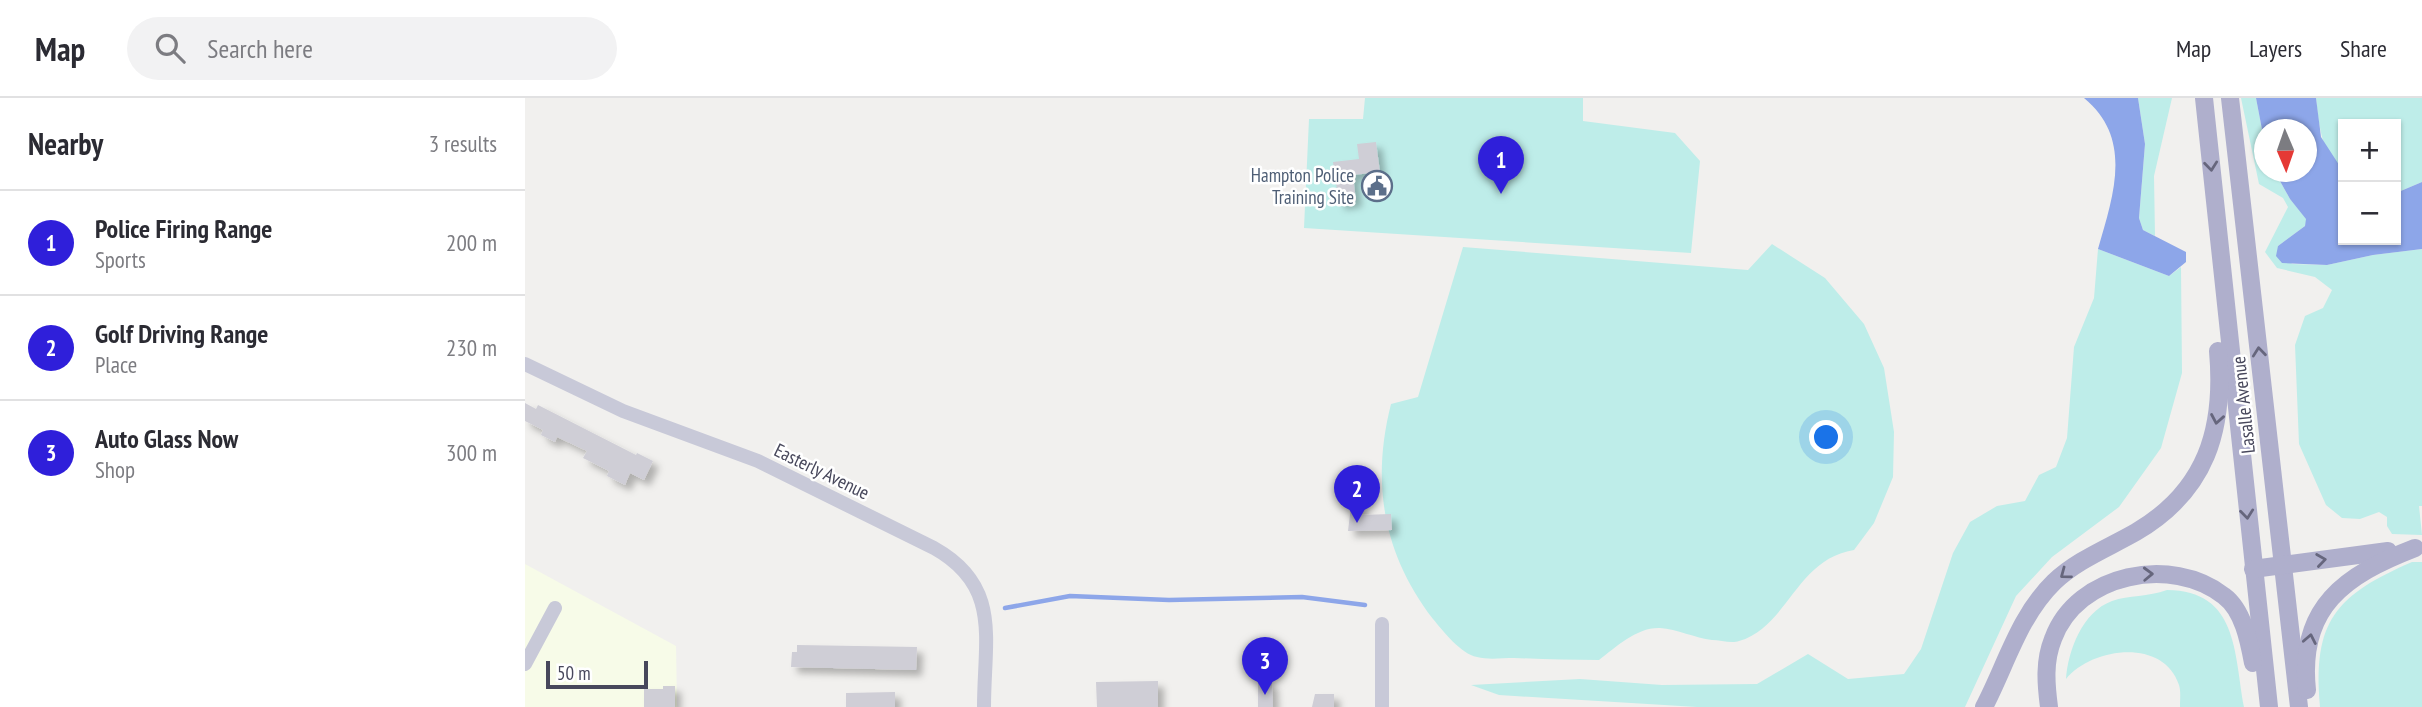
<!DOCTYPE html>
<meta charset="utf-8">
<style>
:root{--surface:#fff;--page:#f2f2f3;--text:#2b2b33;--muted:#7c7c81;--line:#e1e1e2;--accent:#2f1fda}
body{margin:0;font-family:"PT Sans Narrow",sans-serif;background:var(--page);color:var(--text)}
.controls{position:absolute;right:21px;top:21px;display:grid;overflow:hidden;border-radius:0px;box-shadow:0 2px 5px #0004}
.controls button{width:63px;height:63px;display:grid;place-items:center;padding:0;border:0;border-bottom:2px solid var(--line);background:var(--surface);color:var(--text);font:35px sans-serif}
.compass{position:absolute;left:1729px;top:21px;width:63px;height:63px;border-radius:50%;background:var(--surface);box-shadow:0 2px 5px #0004;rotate:178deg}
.scale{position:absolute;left:21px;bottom:18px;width:102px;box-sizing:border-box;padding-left:7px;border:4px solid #47475b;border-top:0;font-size:19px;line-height:24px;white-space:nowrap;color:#47475b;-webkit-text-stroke:5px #fff;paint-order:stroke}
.you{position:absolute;left:1302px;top:340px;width:24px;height:24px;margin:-18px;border:5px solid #fff;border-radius:50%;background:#1a73e8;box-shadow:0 0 0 10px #1a73e833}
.badge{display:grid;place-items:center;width:46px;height:46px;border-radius:50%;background:var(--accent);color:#fff;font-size:23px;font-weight:700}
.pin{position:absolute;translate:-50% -58px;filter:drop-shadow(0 2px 4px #0008)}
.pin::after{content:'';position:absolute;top:37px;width:24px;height:21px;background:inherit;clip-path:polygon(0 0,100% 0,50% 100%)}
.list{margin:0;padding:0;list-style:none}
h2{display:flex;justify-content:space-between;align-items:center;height:91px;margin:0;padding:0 28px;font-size:30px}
h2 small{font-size:23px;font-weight:400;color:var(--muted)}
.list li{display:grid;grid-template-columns:46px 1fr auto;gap:21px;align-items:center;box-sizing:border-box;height:105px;padding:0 28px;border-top:2px solid var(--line)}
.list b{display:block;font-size:26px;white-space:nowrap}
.list p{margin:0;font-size:23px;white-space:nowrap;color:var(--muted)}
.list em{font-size:23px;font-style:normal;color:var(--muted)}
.icon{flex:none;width:38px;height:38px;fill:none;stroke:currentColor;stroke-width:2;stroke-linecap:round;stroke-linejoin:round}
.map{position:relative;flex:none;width:1897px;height:609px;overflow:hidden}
header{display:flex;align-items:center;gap:42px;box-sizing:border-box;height:98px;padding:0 35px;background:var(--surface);border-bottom:2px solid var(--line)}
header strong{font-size:33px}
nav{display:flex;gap:38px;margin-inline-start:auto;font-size:24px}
.search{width:490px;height:63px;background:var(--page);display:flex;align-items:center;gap:18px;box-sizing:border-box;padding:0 24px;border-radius:38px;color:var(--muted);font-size:26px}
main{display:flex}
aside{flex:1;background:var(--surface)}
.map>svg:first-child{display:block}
.commercial{fill:#f7fbe8}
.green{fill:#beede9}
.water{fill:#8da6e9}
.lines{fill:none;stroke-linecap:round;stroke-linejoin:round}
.stream{stroke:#8da6e9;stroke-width:4.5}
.building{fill:#cfced6;filter:url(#shadow)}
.minor{stroke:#c8c9d8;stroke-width:14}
.major{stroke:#afafcc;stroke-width:18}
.oneway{stroke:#66667d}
.labels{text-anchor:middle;stroke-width:5;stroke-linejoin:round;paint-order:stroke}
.service-label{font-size:19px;fill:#4e5e75;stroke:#fff;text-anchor:end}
.street-label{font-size:19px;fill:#47475b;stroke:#fff}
</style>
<header>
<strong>Map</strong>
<div class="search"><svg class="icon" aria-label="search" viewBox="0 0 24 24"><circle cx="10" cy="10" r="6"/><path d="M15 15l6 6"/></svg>Search here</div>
<nav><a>Map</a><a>Layers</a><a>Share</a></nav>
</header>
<main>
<aside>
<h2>Nearby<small>3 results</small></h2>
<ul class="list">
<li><span class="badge">1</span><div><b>Police Firing Range</b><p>Sports</p></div><em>200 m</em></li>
<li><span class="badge">2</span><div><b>Golf Driving Range</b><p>Place</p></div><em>230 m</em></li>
<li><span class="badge">3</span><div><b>Auto Glass Now</b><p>Shop</p></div><em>300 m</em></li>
</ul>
</aside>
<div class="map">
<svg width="1897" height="609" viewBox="0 0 1897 609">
<defs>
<filter id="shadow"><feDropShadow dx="6" dy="6" stdDeviation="3.5" flood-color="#0004"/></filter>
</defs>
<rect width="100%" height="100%" fill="#f1f0ee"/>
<path class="commercial" d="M0 466 151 548 152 609H0Z"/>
<g class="green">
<path d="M840 0H1058V23L1150 35 1175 63 1166 155 779 130 784 21H838Z"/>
<path d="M1613 0H1647L1629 78 1630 138 1618 132 1614 120 1620 46Z"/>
<path d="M1716 0H1731L1739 42 1740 74H1750L1765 101 1782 121 1780 128 1753 148 1767 166 1802 167 1848 157 1897 151V408H1894L1897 437 1867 436 1862 428V419L1854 414 1835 421 1817 420 1801 407 1774 346 1770 247 1780 218 1798 210 1807 192 1790 179 1752 170 1740 154 1763 109 1758 100 1734 86Z"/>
<path d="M1791 0H1897V84L1871 95V26H1818V73C1796 56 1794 26 1791 0Z"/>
<path d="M1247 146 1300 180 1339 226 1359 270 1369 334 1368 379 1349 425 1329 452C1271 461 1263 529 1214 543 1207 546 1195 542 1187 542 1170 540 1152 531 1135 530 1112 529 1091 549 1074 562 1046 562 1017 561 989 560 977 560 963 562 952 559 936 556 918 533 908 521 858 456 846 385 866 306L893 299 938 149 1223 172Z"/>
<path d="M1573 151 1644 178 1656 169 1657 275 1636 350 1594 409 1527 459 1491 498 1440 609H1172L974 597 946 587 1055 581 1137 587 1232 586 1283 556 1323 581 1379 576 1396 551 1428 455 1445 424 1472 408 1500 403 1514 377 1531 369 1542 340 1549 249 1569 200Z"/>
<path d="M1887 464H1897V609H1795C1787 523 1811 497 1887 464Z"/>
<path d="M1642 492C1713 493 1709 554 1719 609H1655C1655 602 1656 593 1654 587 1638 539 1566 550 1541 581 1543 553 1557 514 1587 503 1604 497 1623 499 1642 492Z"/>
</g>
<g class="water">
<path d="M1559 0H1613L1620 46 1614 120 1618 132 1661 154V164L1644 178 1573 151C1588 98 1609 41 1559 0Z"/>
<path d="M1731 0H1791L1796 39 1818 73V142H1871V95L1897 84V151L1848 157 1802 167 1757 165 1751 158 1753 148 1780 128 1781 121 1765 101 1750 74H1782V32H1740L1739 42Z"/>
</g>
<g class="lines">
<path class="stream" d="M480 510 545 498 644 502 777 499 840 507"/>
</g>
<g class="building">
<path d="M851 44 855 74 828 77 831 103 814 106 808 64 834 61 832 46Z"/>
<path d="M0 305 11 311 13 307 111 357 112 355 128 363 119 382 105 375 100 387 82 378 84 373 58 360 62 353 32 339 30 344 16 337 18 332 0 323Z"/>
<path d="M826 408H837V417L866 416 867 432 823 433Z"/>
<path d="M272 547 392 549 391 572 266 569 267 554H272Z"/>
<path d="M633 583V609H572L571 584Z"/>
<path d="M733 584H747L748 609H733Z"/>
<path d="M138 588H150V609H119V591H138Z"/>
<path d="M370 594V609H321V595Z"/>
<path d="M790 596H809V609H787Z"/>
</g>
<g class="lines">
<g class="minor">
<path d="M0 266 98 313 233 363 409 450C477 488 459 541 459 609"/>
<path d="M857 526V609"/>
<path d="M0 566 30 510"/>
</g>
<g class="major">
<path d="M1679 0 1744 609"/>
<path d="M1705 0 1774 609"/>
<path d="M1728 471 1863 453"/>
<path d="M1782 592C1773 509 1820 477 1890 450"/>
<path d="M1459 609C1481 567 1494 518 1529 484 1552 462 1583 450 1611 434 1681 393 1700 332 1693 253"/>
<path d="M1524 609C1521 586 1519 563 1528 541 1552 475 1647 457 1699 498 1718 512 1724 543 1728 565"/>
</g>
</g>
<defs><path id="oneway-chevron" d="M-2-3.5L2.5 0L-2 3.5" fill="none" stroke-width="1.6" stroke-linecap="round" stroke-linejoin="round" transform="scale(1.75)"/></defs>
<g class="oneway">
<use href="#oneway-chevron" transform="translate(1686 68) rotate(84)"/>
<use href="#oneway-chevron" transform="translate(1734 254) rotate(-96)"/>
<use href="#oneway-chevron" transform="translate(1692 321) rotate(100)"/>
<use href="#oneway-chevron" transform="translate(1722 416) rotate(84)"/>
<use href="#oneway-chevron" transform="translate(1796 462) rotate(-8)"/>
<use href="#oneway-chevron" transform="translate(1540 476) rotate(143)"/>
<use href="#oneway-chevron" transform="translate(1623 476) rotate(-2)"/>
<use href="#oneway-chevron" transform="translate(1785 541) rotate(-79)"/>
</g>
<defs>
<g id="civic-ring" transform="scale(1.575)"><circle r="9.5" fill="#fff" stroke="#5c6f8a" stroke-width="1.5"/><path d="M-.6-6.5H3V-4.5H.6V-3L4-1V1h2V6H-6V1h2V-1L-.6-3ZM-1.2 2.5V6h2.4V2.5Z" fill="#5c6f8a"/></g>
</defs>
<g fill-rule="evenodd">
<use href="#civic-ring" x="852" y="88"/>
</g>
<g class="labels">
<g class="service-label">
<text x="829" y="84">Hampton Police<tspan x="829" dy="22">Training Site</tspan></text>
</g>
<g class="street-label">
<text transform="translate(1718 307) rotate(-96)" y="7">Lasalle Avenue</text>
<text transform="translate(297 373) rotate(26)" y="7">Easterly Avenue</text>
</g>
</g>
</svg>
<div class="controls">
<button>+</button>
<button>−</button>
</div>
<svg class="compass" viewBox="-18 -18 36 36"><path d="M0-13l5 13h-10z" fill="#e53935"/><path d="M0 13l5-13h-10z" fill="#7c7c81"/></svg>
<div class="scale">50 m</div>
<div class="you"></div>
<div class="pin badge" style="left:976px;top:96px">1</div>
<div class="pin badge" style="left:832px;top:425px">2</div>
<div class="pin badge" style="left:740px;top:597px">3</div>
</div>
</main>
